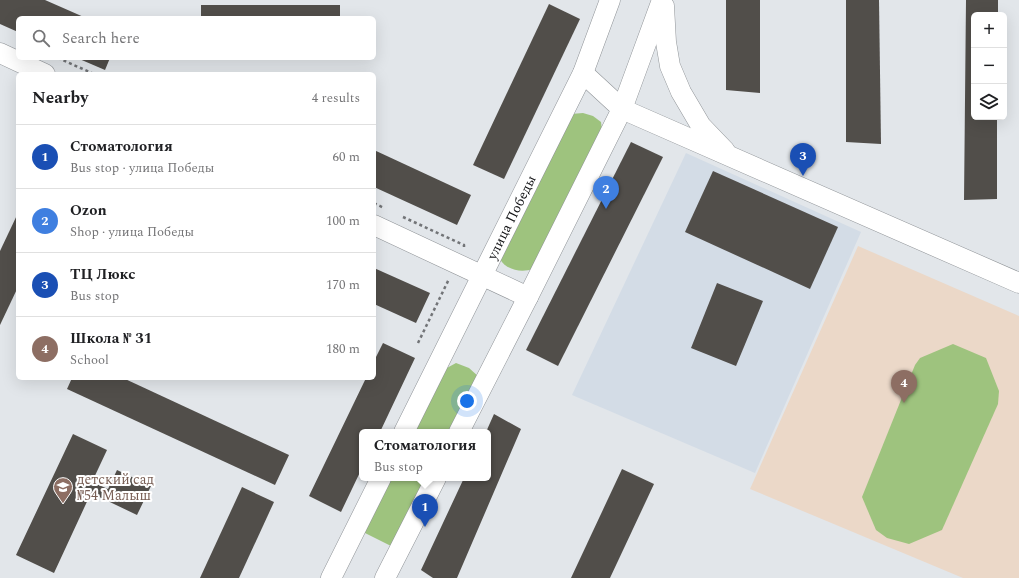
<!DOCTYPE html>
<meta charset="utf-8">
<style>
:root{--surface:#fff;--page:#f6f6f6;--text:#202124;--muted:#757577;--line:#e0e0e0;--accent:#0f766e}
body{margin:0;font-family:Spectral,serif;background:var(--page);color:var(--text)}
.controls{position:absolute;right:12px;top:12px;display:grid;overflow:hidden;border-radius:6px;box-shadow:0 4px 16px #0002}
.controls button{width:36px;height:36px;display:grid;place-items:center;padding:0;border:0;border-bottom:1px solid var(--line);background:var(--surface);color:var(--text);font:20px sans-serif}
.you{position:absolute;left:467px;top:401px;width:14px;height:14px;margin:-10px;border:3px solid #fff;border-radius:50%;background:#1a73e8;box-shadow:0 0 0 6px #1a73e833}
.badge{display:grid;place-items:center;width:26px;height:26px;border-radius:50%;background:var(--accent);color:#fff;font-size:13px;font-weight:700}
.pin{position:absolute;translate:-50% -33px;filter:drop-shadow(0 1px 2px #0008)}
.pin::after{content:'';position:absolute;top:21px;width:14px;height:12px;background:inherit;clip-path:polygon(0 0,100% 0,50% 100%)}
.popup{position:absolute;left:359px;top:429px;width:132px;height:52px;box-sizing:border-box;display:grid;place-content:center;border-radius:6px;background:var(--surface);filter:drop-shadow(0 1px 3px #0005);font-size:13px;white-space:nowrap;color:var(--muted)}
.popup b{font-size:15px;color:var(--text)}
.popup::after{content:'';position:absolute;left:50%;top:100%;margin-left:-8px;border:8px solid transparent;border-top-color:var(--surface)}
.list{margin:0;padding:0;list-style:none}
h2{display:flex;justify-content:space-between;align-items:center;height:52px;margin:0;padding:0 16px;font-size:17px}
h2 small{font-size:13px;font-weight:400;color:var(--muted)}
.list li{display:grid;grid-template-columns:26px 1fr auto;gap:12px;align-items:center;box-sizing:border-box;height:64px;padding:0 16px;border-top:1px solid var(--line)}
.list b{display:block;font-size:15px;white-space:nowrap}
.list p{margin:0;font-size:13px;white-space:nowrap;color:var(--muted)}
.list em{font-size:13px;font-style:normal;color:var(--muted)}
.icon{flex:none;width:22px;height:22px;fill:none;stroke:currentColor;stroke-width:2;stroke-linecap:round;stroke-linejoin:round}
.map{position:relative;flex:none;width:1019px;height:578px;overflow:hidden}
.search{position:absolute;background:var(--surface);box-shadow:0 4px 16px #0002;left:16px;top:16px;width:360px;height:44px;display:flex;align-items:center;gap:10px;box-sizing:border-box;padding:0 14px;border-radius:6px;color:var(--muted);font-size:15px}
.panel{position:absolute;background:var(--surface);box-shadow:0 4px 16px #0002;left:16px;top:72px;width:360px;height:308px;border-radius:6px}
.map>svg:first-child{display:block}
.built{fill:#d3dce6}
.education{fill:#ebd8c8}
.green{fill:#9ec37e}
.building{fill:#514e4a}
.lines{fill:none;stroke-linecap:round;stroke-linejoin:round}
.secondary-casing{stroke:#8f9397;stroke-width:21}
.path{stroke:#727477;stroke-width:2.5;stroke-dasharray:3 3;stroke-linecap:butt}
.secondary{stroke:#fff;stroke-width:20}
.labels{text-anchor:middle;stroke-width:4;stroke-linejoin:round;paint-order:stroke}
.street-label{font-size:14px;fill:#111214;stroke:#fff}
.education-label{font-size:14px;fill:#785e54;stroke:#fff;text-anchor:start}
</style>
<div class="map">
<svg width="1019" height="578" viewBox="0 0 1019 578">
<rect width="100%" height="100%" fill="#e2e6ea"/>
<path class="built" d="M686 153 861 232 755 473 572 395Z"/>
<path class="education" d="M858 246 1019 316V578H963L750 489Z"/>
<g class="green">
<path d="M583 113 593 116 601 122 602 130 533 269C521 273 506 270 500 259L571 114Z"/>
<path d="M953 344 986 358 999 391 998 404 942 530 909 544 887 538 876 530 862 497 915 365 920 358Z"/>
<path d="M456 363 469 368 479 377 454 432H410L445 369Z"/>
<path d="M387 478H430L395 548 363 532Z"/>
</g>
<g class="building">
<path d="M0 0H45L86 18H18V32L0 24Z"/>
<path d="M726 0H760V93L726 90Z"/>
<path d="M846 0H879L881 144 846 142Z"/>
<path d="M966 0H998V15H974V117H997V199L964 200Z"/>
<path d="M549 4 580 19 504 179 473 165Z"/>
<rect x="201" y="5" width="139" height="13"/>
<path d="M77 58H110L105 70Z"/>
<path d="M631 142 663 157 558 366 526 350Z"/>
<path d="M374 150 471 195 457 225 374 187Z"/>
<path d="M713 171 838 227 810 289 685 232Z"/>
<path d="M18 213V287L0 325V251Z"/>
<path d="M374 268 430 293 416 323 374 304Z"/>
<path d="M717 283 763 301 736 366 691 348Z"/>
<path d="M383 343 415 358 380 432H362V468L341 512 309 496 366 378H374V361Z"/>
<path d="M72 378H123L289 455 275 485 67 389Z"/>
<path d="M494 414 521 429 457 578H433L421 570 464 478H488V432H486Z"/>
<path d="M73 434 107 450 92 482 108 489 117 470 151 486 137 515 91 493 54 573 16 555Z"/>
<path d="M622 469 654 484 610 578H571Z"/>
<path d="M242 487 274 502 239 578H200Z"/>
</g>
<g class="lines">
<g class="secondary-casing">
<g id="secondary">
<path d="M664 6 666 42 670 66 681 92 701 126 725 151"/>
<path d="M0 53 45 74"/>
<path d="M583 73 622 109 1019 283"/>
<path d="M374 225 528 297"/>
<path id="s1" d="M404 432 583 73 610 0"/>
<path d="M459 432 528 297 622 109 662 0"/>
<path d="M331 578 381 478"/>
<path d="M385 578 436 478"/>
</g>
</g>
<g class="path">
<path d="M58 58 94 74"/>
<path d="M374 203 384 208"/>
<path d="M403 217 464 245V247"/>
<path d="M418 343 449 279"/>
</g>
<use href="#secondary" class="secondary"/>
</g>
<defs>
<g id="school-pin" transform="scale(1)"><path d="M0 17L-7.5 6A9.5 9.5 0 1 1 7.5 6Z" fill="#8d6e63" stroke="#fff"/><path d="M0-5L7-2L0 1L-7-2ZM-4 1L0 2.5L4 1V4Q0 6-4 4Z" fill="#fff"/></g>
</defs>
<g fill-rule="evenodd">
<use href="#school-pin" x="63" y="487"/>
</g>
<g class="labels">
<g class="street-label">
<text dy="5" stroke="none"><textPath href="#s1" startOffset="240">улица Победы</textPath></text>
</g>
<g class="education-label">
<text x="77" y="484">детский сад<tspan x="77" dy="16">№54 Малыш</tspan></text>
</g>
</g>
</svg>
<div class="controls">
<button>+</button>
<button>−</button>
<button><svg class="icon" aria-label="layers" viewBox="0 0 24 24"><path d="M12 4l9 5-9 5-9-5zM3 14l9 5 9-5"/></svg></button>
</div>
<div class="you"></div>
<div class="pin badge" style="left:425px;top:527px;background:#1a4fb4">1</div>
<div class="popup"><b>Стоматология</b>Bus stop</div>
<div class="pin badge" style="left:606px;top:209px;background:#3f7fe0">2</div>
<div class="pin badge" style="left:803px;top:176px;background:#1a4fb4">3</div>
<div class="pin badge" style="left:904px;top:403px;background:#8d6e63">4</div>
<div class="search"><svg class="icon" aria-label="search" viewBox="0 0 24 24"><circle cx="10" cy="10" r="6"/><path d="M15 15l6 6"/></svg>Search here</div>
<section class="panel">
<h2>Nearby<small>4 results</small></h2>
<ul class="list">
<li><span class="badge" style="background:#1a4fb4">1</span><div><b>Стоматология</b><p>Bus stop · улица Победы</p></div><em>60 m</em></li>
<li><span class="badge" style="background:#3f7fe0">2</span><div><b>Ozon</b><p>Shop · улица Победы</p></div><em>100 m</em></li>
<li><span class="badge" style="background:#1a4fb4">3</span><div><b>ТЦ Люкс</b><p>Bus stop</p></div><em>170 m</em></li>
<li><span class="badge" style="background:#8d6e63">4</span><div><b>Школа № 31</b><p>School</p></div><em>180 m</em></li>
</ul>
</section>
</div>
